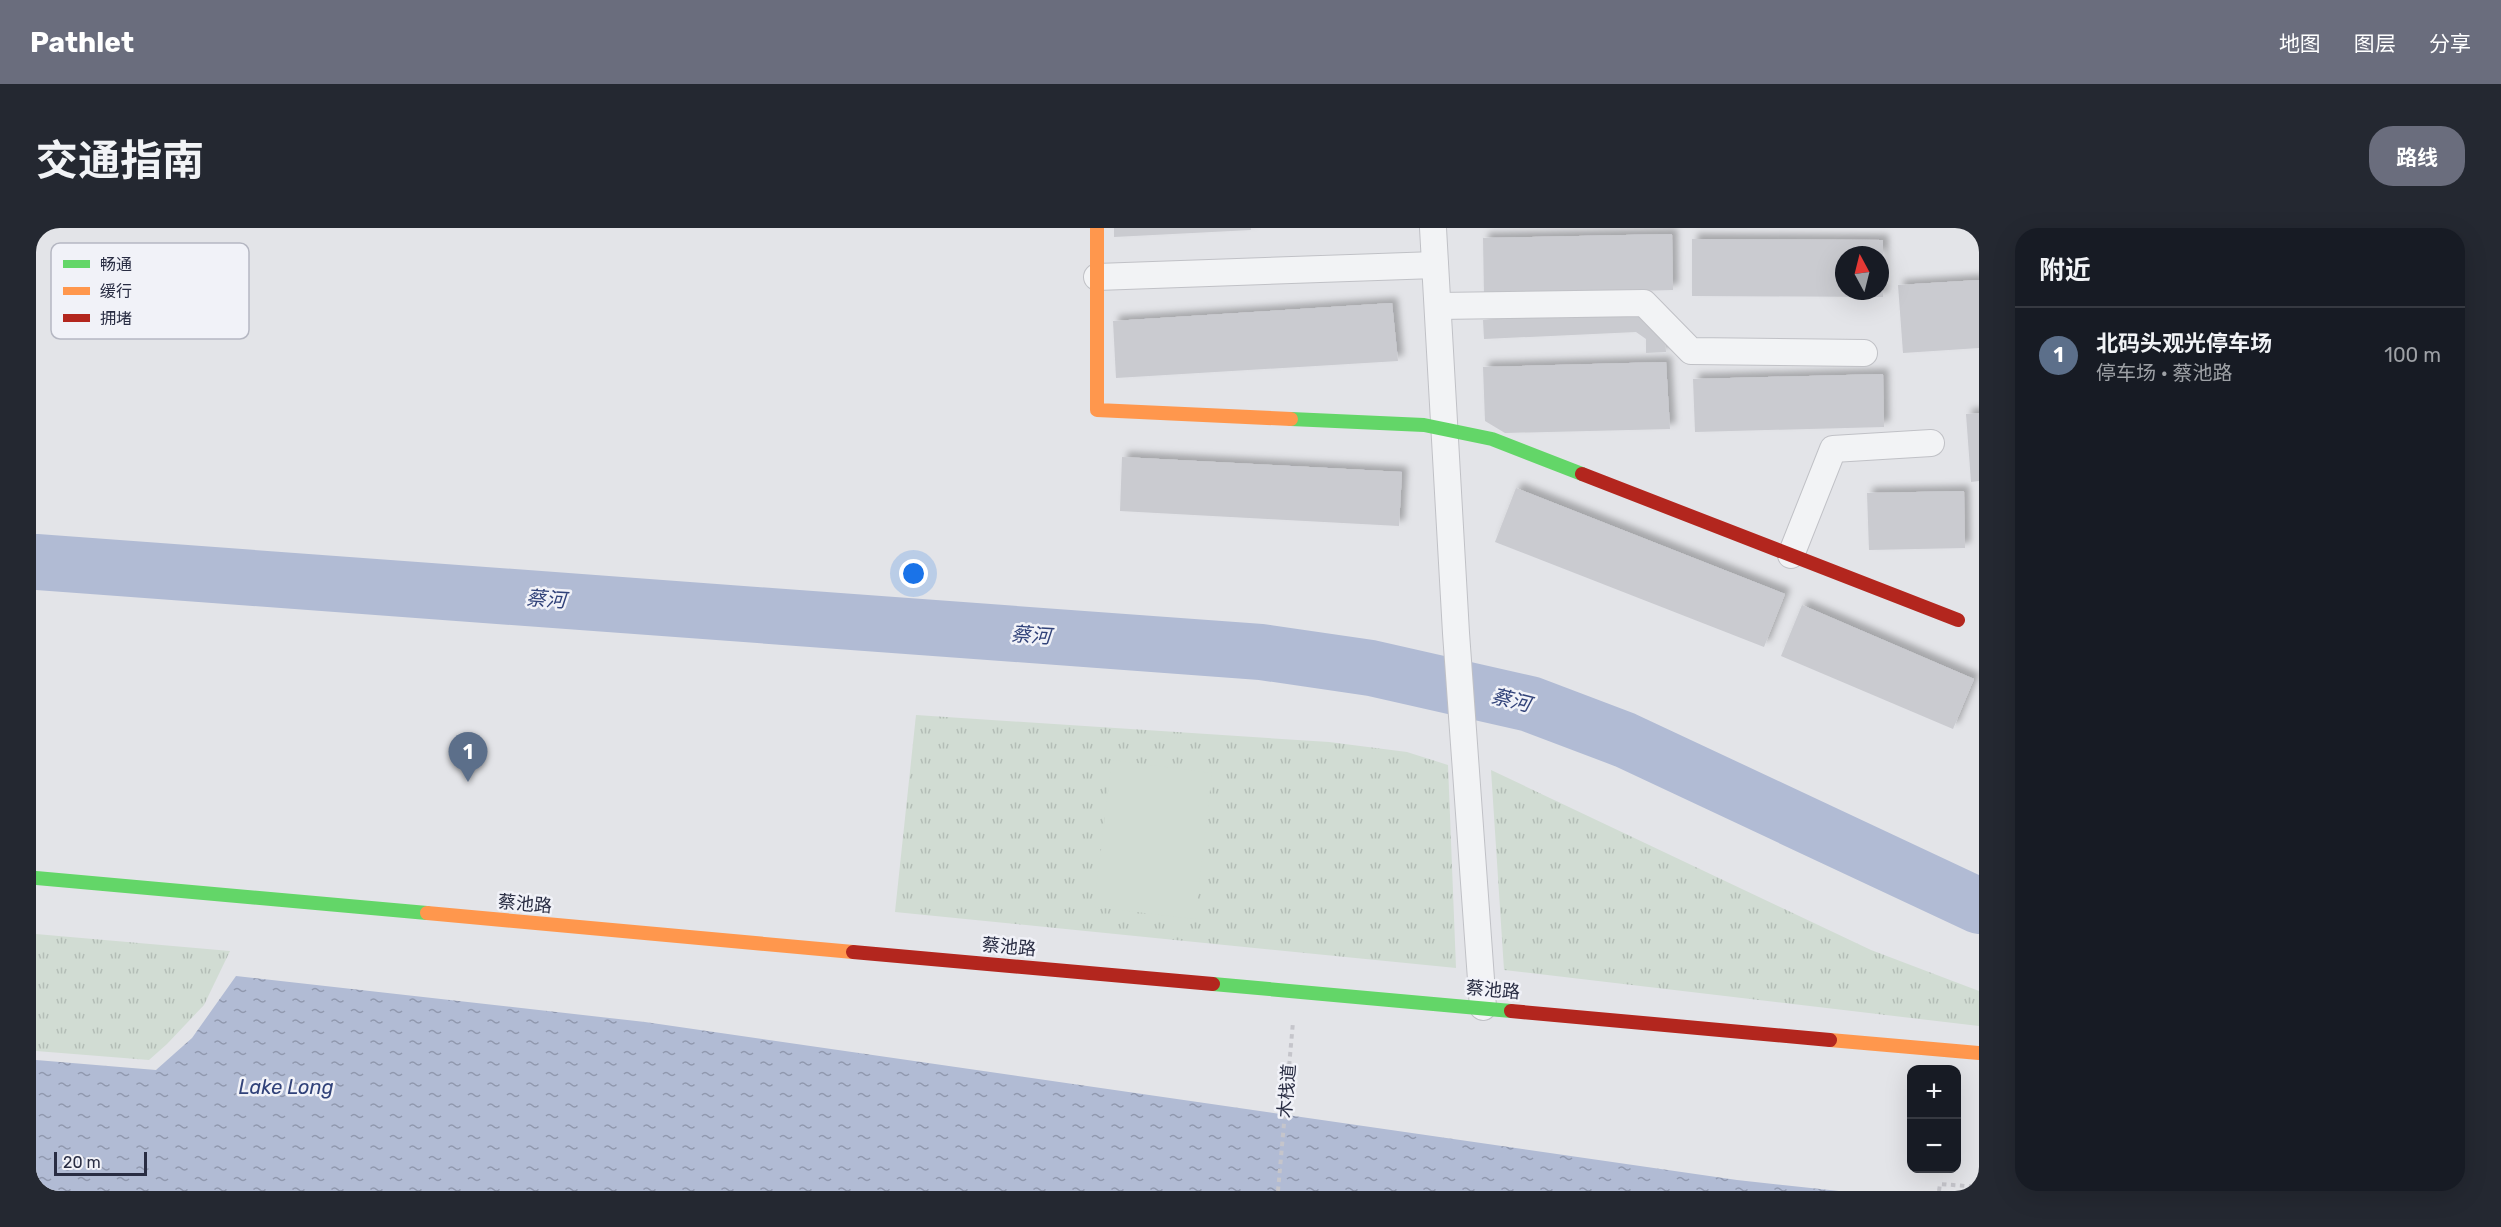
<!DOCTYPE html>
<html lang="zh">
<meta charset="utf-8">
<style>
:root{--surface:#171b24;--page:#242831;--text:#f1f3f6;--muted:#9ea1a6;--line:#363941;--accent:#6a6d7d}
body{margin:0;font-family:Rubik,"Noto Sans SC",sans-serif;background:var(--page);color:var(--text)}
.controls{position:absolute;right:18px;bottom:18px;display:grid;overflow:hidden;border-radius:12px;box-shadow:0 6px 24px #0002}
.controls button{width:54px;height:54px;display:grid;place-items:center;padding:0;border:0;border-bottom:2px solid var(--line);background:var(--surface);color:var(--text);font:30px sans-serif}
.compass{position:absolute;left:1799px;top:18px;width:54px;height:54px;border-radius:50%;background:var(--surface);box-shadow:0 6px 24px #0002;rotate:353deg}
.scale{position:absolute;left:18px;bottom:15px;width:93px;box-sizing:border-box;padding-left:6px;border:3px solid #292d43;border-top:0;font-size:16px;line-height:21px;white-space:nowrap;color:#292d43;-webkit-text-stroke:4px #f1f2f8;paint-order:stroke}
.you{position:absolute;left:878px;top:346px;width:21px;height:21px;margin:-15px;border:4px solid #fff;border-radius:50%;background:#1a73e8;box-shadow:0 0 0 9px #1a73e833}
.badge{display:grid;place-items:center;width:39px;height:39px;border-radius:50%;background:var(--accent);color:#fff;font-size:20px;font-weight:700}
.pin{position:absolute;translate:-50% -50px;filter:drop-shadow(0 2px 3px #0008)}
.pin::after{content:'';position:absolute;top:32px;width:21px;height:18px;background:inherit;clip-path:polygon(0 0,100% 0,50% 100%)}
.list{margin:0;padding:0;list-style:none}
h2{display:flex;justify-content:space-between;align-items:center;height:78px;margin:0;padding:0 24px;font-size:26px}
h2 small{font-size:20px;font-weight:400;color:var(--muted)}
.list li{display:grid;grid-template-columns:39px 1fr auto;gap:18px;align-items:center;box-sizing:border-box;height:96px;padding:0 24px;border-top:2px solid var(--line)}
.list b{display:block;font-size:22px;white-space:nowrap}
.list p{margin:0;font-size:20px;white-space:nowrap;color:var(--muted)}
.list em{font-size:20px;font-style:normal;color:var(--muted)}
.map{position:relative;flex:none;width:1943px;height:963px;overflow:hidden;border-radius:24px}
header{display:flex;align-items:center;gap:36px;box-sizing:border-box;height:84px;padding:0 30px;background:var(--accent);color:#fff}
header strong{font-size:28px}
nav{display:flex;gap:33px;margin-inline-start:auto;font-size:21px}
.intro{display:flex;align-items:center;justify-content:space-between;box-sizing:border-box;height:144px;padding:0 36px}
h1{margin:0;font-size:42px}
.button{padding:15px 27px;border-radius:24px;background:var(--accent);color:#fff;font-size:21px;font-weight:700}
main{display:flex;gap:36px;padding:0 36px}
aside{flex:1;background:var(--surface);border-radius:24px;box-shadow:0 6px 24px #0002}
.map>svg:first-child{display:block}
.park{fill:url(#park-tufts)}
.pitch{fill:#d1dcd3}
.water{fill:url(#water-ripples)}
.lines{fill:none;stroke-linecap:round;stroke-linejoin:round}
.river{stroke:#b1bbd4;stroke-width:56}
.building{fill:#cacbd0;fill-rule:evenodd;filter:url(#shadow)}
.street-casing{stroke:#c0c1c6;stroke-width:28}
.path{stroke:#c5c5cb;stroke-width:4;stroke-dasharray:4.5 4.5;stroke-linecap:butt}
.street{stroke:#f2f3f5;stroke-width:26}
.fast{stroke:#63d668;stroke-width:14}
.slow{stroke:#ff974d;stroke-width:14}
.jam{stroke:#b3261e;stroke-width:14}
.labels{text-anchor:middle;stroke-width:5;stroke-linejoin:round;paint-order:stroke}
.street-label{font-size:18px;fill:#292d43;stroke:#f1f2f8}
.water-label{font-size:20px;font-style:italic;fill:#314279;stroke:#f1f2f8}
.key{fill:#f1f2f8;stroke:#b5b7c2;stroke-width:1.5}
.key-label{font-size:16px;fill:#292d43}
</style>
<header>
<strong>Pathlet</strong>
<nav><a>地图</a><a>图层</a><a>分享</a></nav>
</header>
<div class="intro"><h1>交通指南</h1><a class="button">路线</a></div>
<main>
<div class="map">
<svg width="1943" height="963" viewBox="0 0 1943 963">
<defs>
<pattern id="park-tufts" width="24" height="20" patternUnits="userSpaceOnUse" patternTransform="scale(1.5)"><rect width="24" height="20" fill="#d1dcd3"/><path d="M3 7l-1-3M5 7V3M7 7l1-3M15 17l-1-3M17 17v-4M19 17l1-3" fill="none" stroke="#b3bdb6"/></pattern>
<pattern id="water-ripples" width="26" height="14" patternUnits="userSpaceOnUse" patternTransform="scale(1.5)"><rect width="26" height="14" fill="#b1bbd4"/><path d="M2 4q2-2 4 0t4 0M15 11q2-2 4 0t4 0" fill="none" stroke="#9098ae"/></pattern>
<filter id="shadow"><feDropShadow dx="5.5" dy="-5.5" stdDeviation="3" flood-color="#0004"/></filter>
</defs>
<rect width="100%" height="100%" fill="#e3e4e8"/>
<g class="park">
<path d="M880 487 1293 514 1371 524 1412 537 1420 740 859 684Z"/>
<path d="M1455 542 1835 722 1943 763V798L1468 742Z"/>
<path d="M0 706 194 723 168 777 131 816 113 832 0 823Z"/>
</g>
<path class="pitch" d="M1076 532 1176 545 1159 691 1058 679Z"/>
<path class="water" d="M200 748 609 794 1701 952 1803 963H0V832L120 842 156 810Z"/>
<g class="lines">
<path class="river" d="M0 334 1225 424 1335 440 1494 476 1589 512 1943 678"/>
</g>
<g class="building">
<path d="M1078 0H1215V2L1078 9Z"/>
<path d="M1636 6 1637 62 1448 67 1447 10Z"/>
<path d="M1656 11 1847 12V69L1656 68ZM1808 27H1844V63H1808Z"/>
<path d="M1943 52V120L1867 125 1862 57Z"/>
<path d="M1356 75 1362 133 1080 150 1077 93Z"/>
<path d="M1600 84 1629 111 1630 124 1610 125V111L1600 104 1448 111 1447 92Z"/>
<path d="M1630 134 1634 201 1469 205 1449 193 1447 139Z"/>
<path d="M1847 146 1848 199 1659 204 1657 151Z"/>
<path d="M1943 185V253L1935 254 1930 186Z"/>
<path d="M1086 229 1366 244 1363 298 1084 283Z"/>
<path d="M1480 260 1749 366 1728 419 1459 314Z"/>
<path d="M1928 263 1929 320 1833 322 1831 265Z"/>
<path d="M1766 377 1938 451 1917 501 1745 428Z"/>
</g>
<g class="lines">
<g class="street-casing">
<g id="street">
<path d="M1397 0 1420 405 1447 779"/>
<path d="M1061 49 1399 37"/>
<path d="M1402 78 1608 75 1655 123 1828 125"/>
<path d="M1755 327 1797 221 1895 215"/>
</g>
</g>
<g class="path">
<path d="M1242 963 1257 794"/>
<path d="M1903 963 1904 956 1943 959"/>
</g>
<use href="#street" class="street"/>
<g class="fast">
<path d="M1255 191 1388 197 1456 211 1546 246"/>
<path d="M0 650 391 685"/>
<path d="M1177 756 1475 783"/>
</g>
<g class="slow">
<path d="M1061 0V182L1255 191"/>
<path d="M391 685 817 724"/>
<path d="M1794 812 1943 825"/>
</g>
<g class="jam">
<path d="M1546 246 1922 392"/>
<path d="M817 724 1177 756"/>
<path d="M1475 783 1794 812"/>
</g>
</g>
<g class="labels">
<g class="street-label">
<text transform="translate(489 676) rotate(5)" y="6">蔡池路</text>
<text transform="translate(973 719) rotate(5)" y="6">蔡池路</text>
<text transform="translate(1457 762) rotate(5)" y="6">蔡池路</text>
<text transform="translate(1251 863) rotate(-85)" y="6">木栈道</text>
</g>
<g class="water-label">
<text transform="translate(510 371) rotate(4)" y="7">蔡河</text>
<text transform="translate(995 407) rotate(4)" y="7">蔡河</text>
<text transform="translate(1475 472) rotate(14)" y="7">蔡河</text>
<text x="250" y="866">Lake Long</text>
</g>
</g>
<rect x="15" y="15" width="198" height="96" rx="9" class="key"/>
<rect x="27" y="32" width="27" height="8" fill="#63d668"/>
<rect x="27" y="59" width="27" height="8" fill="#ff974d"/>
<rect x="27" y="86" width="27" height="8" fill="#b3261e"/>
<g class="key-label">
<text x="64" y="42">畅通</text>
<text x="64" y="69">缓行</text>
<text x="64" y="96">拥堵</text>
</g>
</svg>
<div class="controls">
<button>+</button>
<button>−</button>
</div>
<svg class="compass" viewBox="-18 -18 36 36"><path d="M0-13l5 13h-10z" fill="#e53935"/><path d="M0 13l5-13h-10z" fill="#9ea1a6"/></svg>
<div class="scale">20 m</div>
<div class="you"></div>
<div class="pin badge" style="left:432px;top:554px;background:#5c6f8a">1</div>
</div>
<aside>
<h2>附近<small></small></h2>
<ul class="list">
<li><span class="badge" style="background:#5c6f8a">1</span><div><b>北码头观光停车场</b><p>停车场 · 蔡池路</p></div><em>100 m</em></li>
</ul>
</aside>
</main>
